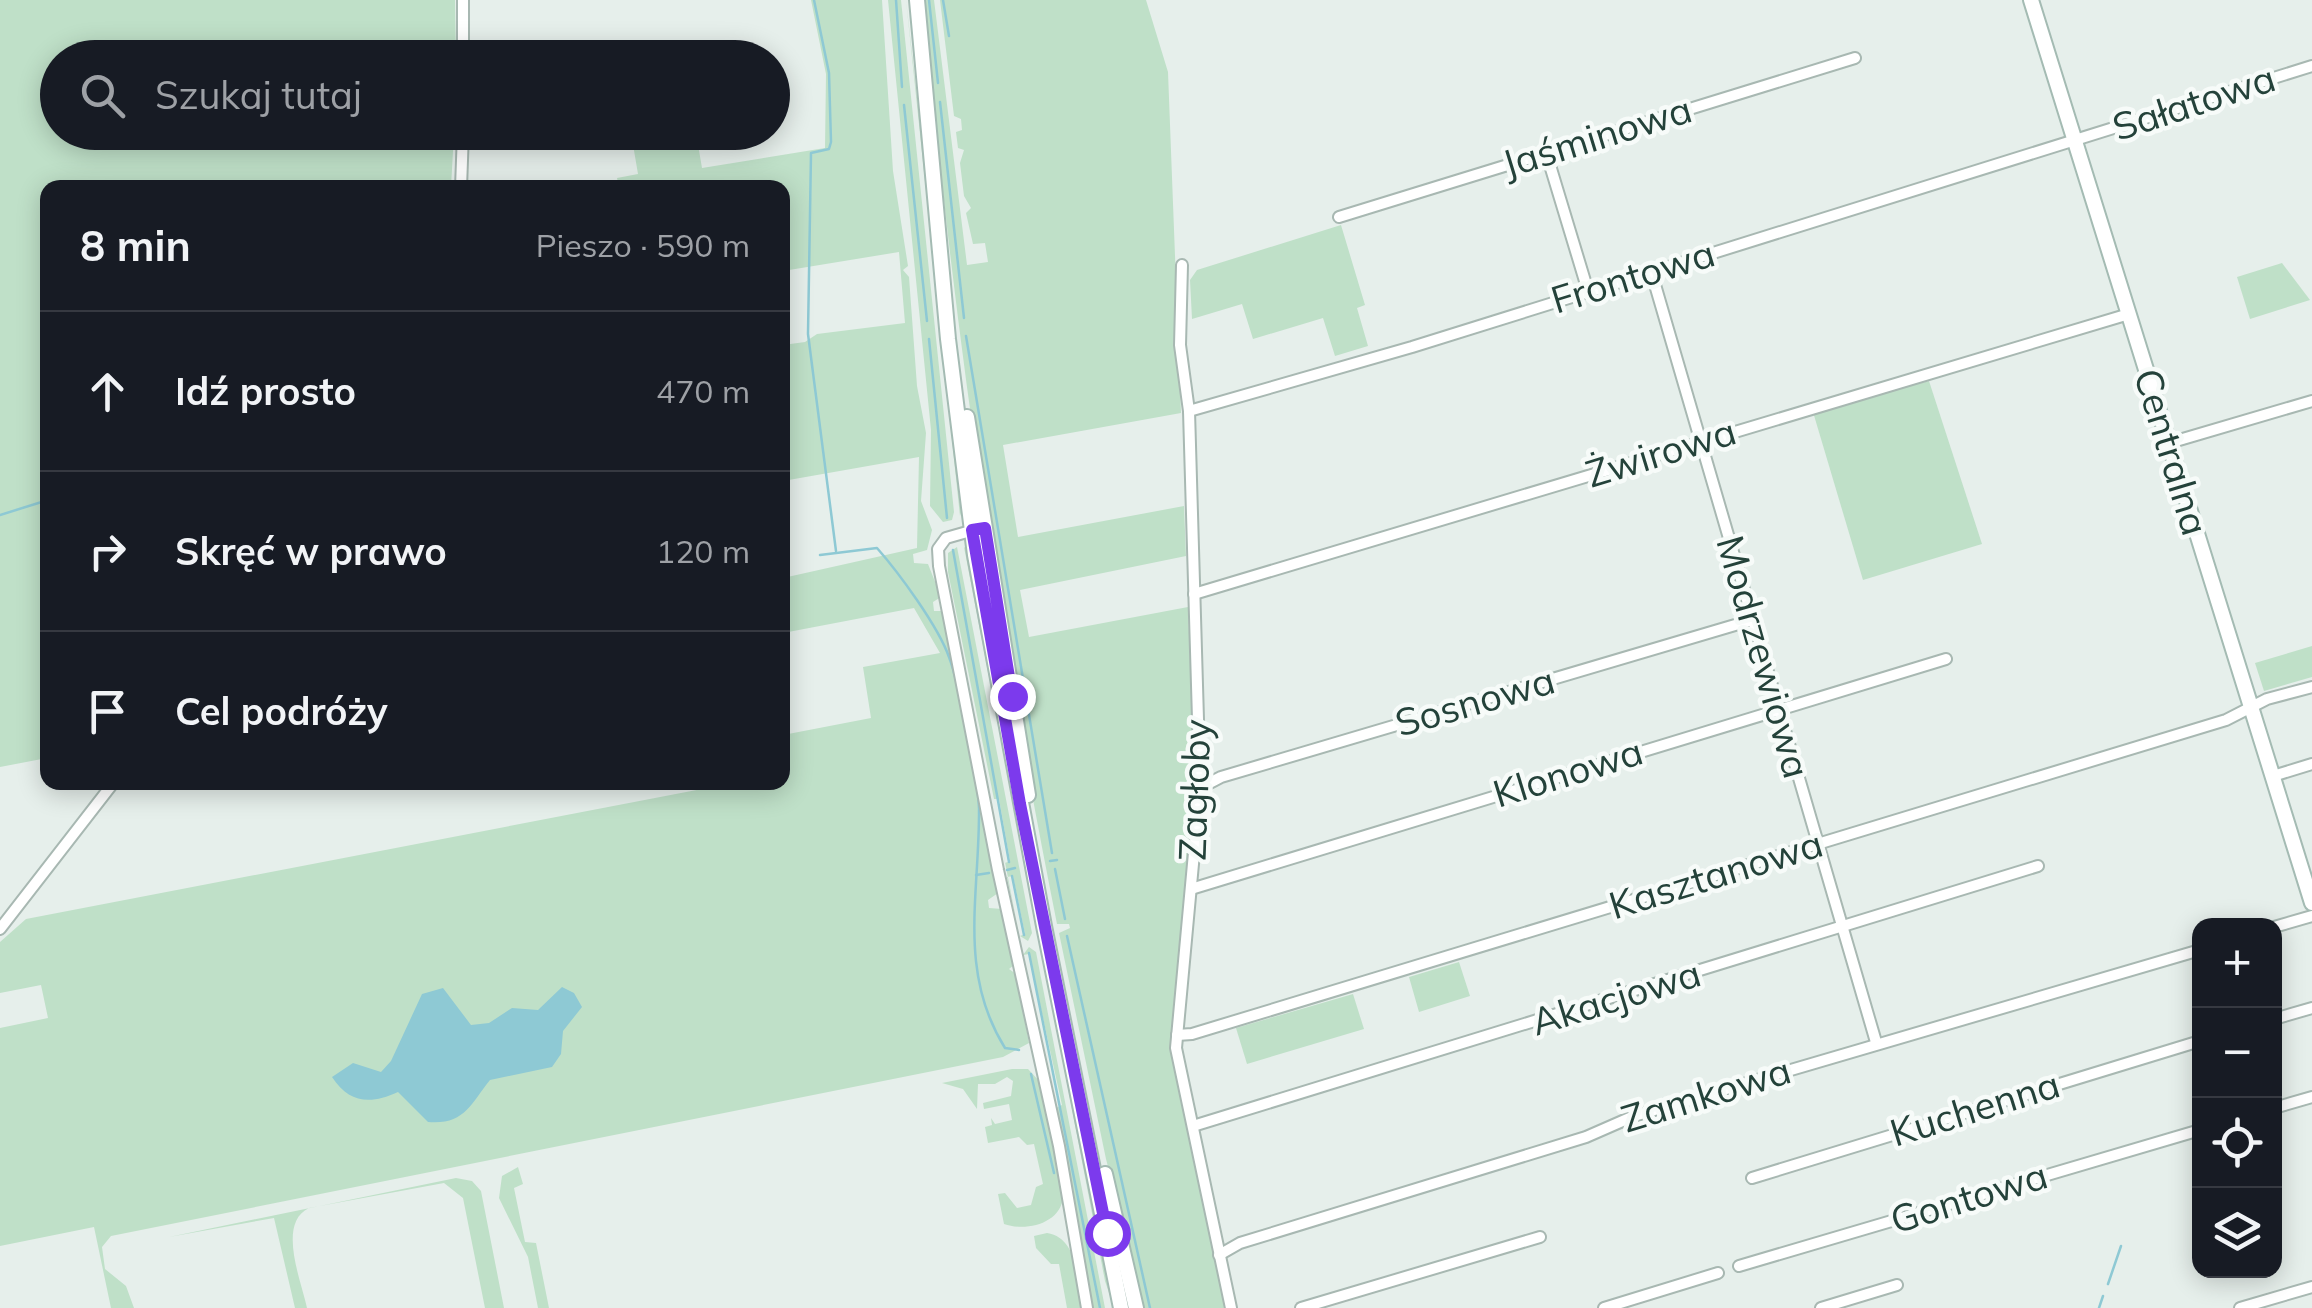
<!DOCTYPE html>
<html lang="pl">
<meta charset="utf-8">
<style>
:root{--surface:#171b24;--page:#242831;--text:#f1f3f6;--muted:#9ea1a6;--line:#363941}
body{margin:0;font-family:Mulish,sans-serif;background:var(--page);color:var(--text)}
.controls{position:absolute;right:30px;bottom:30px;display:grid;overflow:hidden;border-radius:20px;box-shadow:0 5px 25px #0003}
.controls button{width:90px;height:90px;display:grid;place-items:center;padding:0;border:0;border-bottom:2px solid var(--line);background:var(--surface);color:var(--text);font:50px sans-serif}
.stop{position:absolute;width:30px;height:30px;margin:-22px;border:8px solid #7c3aed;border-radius:50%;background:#fff}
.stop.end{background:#7c3aed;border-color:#fff;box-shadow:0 2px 10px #0008}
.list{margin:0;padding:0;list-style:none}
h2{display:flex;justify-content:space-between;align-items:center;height:130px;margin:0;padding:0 40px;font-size:42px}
h2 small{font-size:32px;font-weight:400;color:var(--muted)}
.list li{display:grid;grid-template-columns:65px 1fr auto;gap:30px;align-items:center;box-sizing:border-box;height:160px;padding:0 40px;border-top:2px solid var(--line)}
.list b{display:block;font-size:38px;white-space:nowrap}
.list em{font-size:32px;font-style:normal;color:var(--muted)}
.icon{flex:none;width:55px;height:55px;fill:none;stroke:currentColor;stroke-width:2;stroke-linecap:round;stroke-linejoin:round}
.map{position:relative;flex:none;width:2312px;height:1308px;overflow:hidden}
.search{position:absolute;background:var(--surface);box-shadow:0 5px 25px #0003;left:40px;top:40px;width:750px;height:110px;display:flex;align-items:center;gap:25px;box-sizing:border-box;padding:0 35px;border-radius:55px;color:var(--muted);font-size:38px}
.panel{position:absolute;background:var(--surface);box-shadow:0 5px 25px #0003;left:40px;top:180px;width:750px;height:610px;border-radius:20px}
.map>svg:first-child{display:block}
.green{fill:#bfe0c8}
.water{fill:#8ec9d4}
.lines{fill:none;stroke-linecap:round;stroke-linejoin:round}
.stream{stroke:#8ec9d4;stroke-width:2.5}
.street-casing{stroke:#a8b8b2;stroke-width:14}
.secondary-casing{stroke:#a4bbb3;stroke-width:18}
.street{stroke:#fff;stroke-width:10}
.secondary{stroke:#fff;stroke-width:14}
.route{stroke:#7c3aed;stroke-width:12}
.labels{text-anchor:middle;stroke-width:9;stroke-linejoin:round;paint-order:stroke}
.street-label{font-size:38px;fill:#24423a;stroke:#f7fbf9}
</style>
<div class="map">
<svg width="2312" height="1308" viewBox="0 0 2312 1308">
<rect width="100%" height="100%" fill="#e6efeb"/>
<g class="green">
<path d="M0 0H455L456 57 58 58V132L454 133 451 187 48 188 47 758 0 767Z"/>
<path d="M811 0H882L893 171 908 266 903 270 909 277 917 386 926 433 921 501 932 530 927 550 913 554 914 563 928 564 941 597 933 602 934 611H943L998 893 988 900 989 908 1002 909 1014 965 1009 969 1016 974 1029 1043 1003 1057 111 1236 102 1247 105 1269 126 1286 134 1308H111L94 1227 0 1246V1028L48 1018 41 985 0 993V942L26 919 733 783 782 782 783 773 790 771 783 735 871 718 863 667 940 653 914 608 783 633V578L917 548 919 457 783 481V345L805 342 817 334 905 323 899 252 783 271 782 188 619 187 617 178 638 174 631 133H696L702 168 825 148 826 74Z"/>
<path d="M888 0H901L954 512 952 520 943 522 930 506 931 430Z"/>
<path d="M906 0 963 506 960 516Z"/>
<path d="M924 0H934L967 265 988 262 985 243 973 244 966 213 971 208 964 196 960 163 964 150 958 148 956 132 962 130 961 119 954 116 940 0H1146L1168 72 1181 413 1003 445 1018 537 1184 506 1186 556 1020 590 1029 637 1188 607 1195 790 1172 1045 1226 1308H1144L1106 1159 1059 933 1070 928 1069 924H1057C996 619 951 310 924 0Z"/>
<path d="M1341 225 1365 305 1357 308 1368 346 1335 356 1323 318 1253 339 1242 304 1192 319 1190 280 1197 270Z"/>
<path d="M2282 263 2310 300 2250 319 2237 277Z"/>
<path d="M1929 381 1982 544 1863 580 1813 412Z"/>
<path d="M957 547 1032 933 1028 941 1020 936 1025 934 1013 876 1007 877 1016 919 998 826 1005 863 1010 861 999 799H994L948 572V553Z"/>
<path d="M964 547 970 552 1114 1308 1105 1281Z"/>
<path d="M2312 646V677L2264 691 2255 663Z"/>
<path d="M1029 947 1036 952 1105 1308H1092L1056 1108 1062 1105 1029 954 1023 955Z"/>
<path d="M1459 962 1470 996 1419 1012 1409 977Z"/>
<path d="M1353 994 1364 1029 1247 1064 1236 1028Z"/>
<path d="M1012 1069H1028L1041 1083 1063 1197C1061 1223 1027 1232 1004 1224L998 1194 1005 1193 1017 1208 1031 1205 1036 1187 1043 1184 1034 1144 1027 1145 1019 1137 988 1143 985 1127 992 1125 991 1118 995 1124 1012 1120 1009 1104 984 1109 983 1103 1011 1096 1013 1081 1007 1077 995 1084H978L977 1109 963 1089 942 1083Z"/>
<path d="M518 1167 523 1184 514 1188 525 1242 536 1243 549 1308H538L528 1257 499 1198 502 1176Z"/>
<path d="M456 1178 472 1181 481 1191 504 1308H485L463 1198 444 1183 309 1208C277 1223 301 1280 307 1308H295L274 1218 169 1237Z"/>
<path d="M1047 1233C1079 1238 1077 1282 1083 1308H1067L1059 1264H1051L1036 1248 1034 1236Z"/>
</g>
<path class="water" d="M562 987 574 993 582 1007 563 1031 561 1054 552 1067 490 1080C470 1105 464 1125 428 1122L398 1092C370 1105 349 1103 332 1077L353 1063 381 1072 391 1061 422 994 443 988 471 1025 489 1023 512 1008 538 1010Z"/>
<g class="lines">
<g class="stream">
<path d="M814 0 829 73 831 142 829 149 811 153 808 334 836 551"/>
<path d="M896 0 902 87"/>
<path d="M929 0 938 83"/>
<path d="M943 0 949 36"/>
<path d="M940 102 964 318"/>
<path d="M904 105 927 321"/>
<path d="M966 336 1052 853"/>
<path d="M929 339 947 518"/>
<path d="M0 515 48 500"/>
<path d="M953 550 1009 862"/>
<path d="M820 555 877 548C899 573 938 626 949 657 959 683 978 781 979 808 980 893 957 971 1005 1048L1019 1050"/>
<path d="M1050 861 1057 860"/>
<path d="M1055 869 1065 919"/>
<path d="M1007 870 1015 868"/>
<path d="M976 875 989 873"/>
<path d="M1012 876 1024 935"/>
<path d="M1067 936 1150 1308"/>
<path d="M1029 953 1100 1308"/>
<path d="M1031 1074 1054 1173"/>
<path d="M2108 1284 2121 1246"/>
<path d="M2099 1308 2103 1296"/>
</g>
<g class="street-casing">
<g id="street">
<path d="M463 58V0"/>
<path d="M1546 152 1588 291"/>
<path d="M461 188 463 132"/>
<path d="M1339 217 1855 58"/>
<path d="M1182 265 1180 345 1189 411 1200 788 1176 1048 1231 1308"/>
<path d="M1651 271 1876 1042"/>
<path d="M1189 411 1412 347 2312 66"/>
<path d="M2169 443 2312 401"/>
<path d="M974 530 946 538 938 549 939 566 998 870 1059 1146 1087 1308"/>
<path d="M1194 594 2129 314"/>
<path d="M2273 776 2312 764"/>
<path d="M1200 788 1221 777 1752 620"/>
<path d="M1191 889 1946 659"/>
<path d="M2274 927 2312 916"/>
<path d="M0 929 114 782"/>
<path d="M2274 1019 2312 1008"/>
<path d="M1177 1035 1192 1034 2226 720 2267 699 2312 687"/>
<path d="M2274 1108 2312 1097"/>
<path d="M1193 1126 2038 866"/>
<path d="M1752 1178 2200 1041"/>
<path d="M1219 1255 1240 1243 1586 1137 1634 1116 2200 950"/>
<path d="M1739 1266 2200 1130"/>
<path d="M1301 1308 1540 1237"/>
<path d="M1604 1308 1718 1273"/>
<path d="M1821 1308 1897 1285"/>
<path d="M2240 1308 2312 1287"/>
</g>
</g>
<g class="secondary-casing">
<g id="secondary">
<path d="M917 0 948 339 975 555 1044 926 1121 1308"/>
<path d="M2031 0 2312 903"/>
<path d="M967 417 1028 795"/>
<path d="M1105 1174 1136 1308"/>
</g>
</g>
<use href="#street" class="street"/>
<use href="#secondary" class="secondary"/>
</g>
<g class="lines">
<path class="route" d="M1012 696 985 528 972 530 1020 804 1107 1233"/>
</g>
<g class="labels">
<g class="street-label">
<text transform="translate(2194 103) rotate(-18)" y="13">Sałatowa</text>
<text transform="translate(1597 137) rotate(-17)" y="13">Jaśminowa</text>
<text transform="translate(1633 277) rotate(-17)" y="13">Frontowa</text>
<text transform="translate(2171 452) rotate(73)" y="13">Centralna</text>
<text transform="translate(1661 453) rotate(-17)" y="13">Żwirowa</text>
<text transform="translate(1763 657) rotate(74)" y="13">Modrzewiowa</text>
<text transform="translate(1475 702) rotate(-16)" y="13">Sosnowa</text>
<text transform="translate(1568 773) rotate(-17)" y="13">Klonowa</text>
<text transform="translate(1195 790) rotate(-88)" y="13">Zagłoby</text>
<text transform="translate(1716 875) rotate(-17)" y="13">Kasztanowa</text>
<text transform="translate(1616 998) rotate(-17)" y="13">Akacjowa</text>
<text transform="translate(1706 1095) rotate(-17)" y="13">Zamkowa</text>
<text transform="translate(1975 1109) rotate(-17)" y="13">Kuchenna</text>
<text transform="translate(1969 1198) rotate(-17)" y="13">Gontowa</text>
</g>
</g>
</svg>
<div class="controls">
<button>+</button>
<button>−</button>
<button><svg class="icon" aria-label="locate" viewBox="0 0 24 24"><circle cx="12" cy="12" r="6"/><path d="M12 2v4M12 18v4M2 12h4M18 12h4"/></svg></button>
<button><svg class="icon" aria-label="layers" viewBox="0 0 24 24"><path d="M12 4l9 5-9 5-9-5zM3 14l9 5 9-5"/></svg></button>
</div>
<div class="stop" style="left:1107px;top:1233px"></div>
<div class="stop end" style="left:1012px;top:696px"></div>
<div class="search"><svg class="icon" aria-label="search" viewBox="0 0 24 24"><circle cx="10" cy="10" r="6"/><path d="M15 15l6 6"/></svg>Szukaj tutaj</div>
<section class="panel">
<h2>8 min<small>Pieszo · 590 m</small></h2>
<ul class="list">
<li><svg class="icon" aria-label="ahead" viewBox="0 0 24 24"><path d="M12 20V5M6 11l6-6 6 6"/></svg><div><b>Idź prosto</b></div><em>470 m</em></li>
<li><svg class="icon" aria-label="right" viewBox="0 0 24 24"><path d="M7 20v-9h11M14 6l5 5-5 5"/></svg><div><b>Skręć w prawo</b></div><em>120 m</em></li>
<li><svg class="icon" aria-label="arrive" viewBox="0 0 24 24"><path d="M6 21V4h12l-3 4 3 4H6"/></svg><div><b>Cel podróży</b></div></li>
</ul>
</section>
</div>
